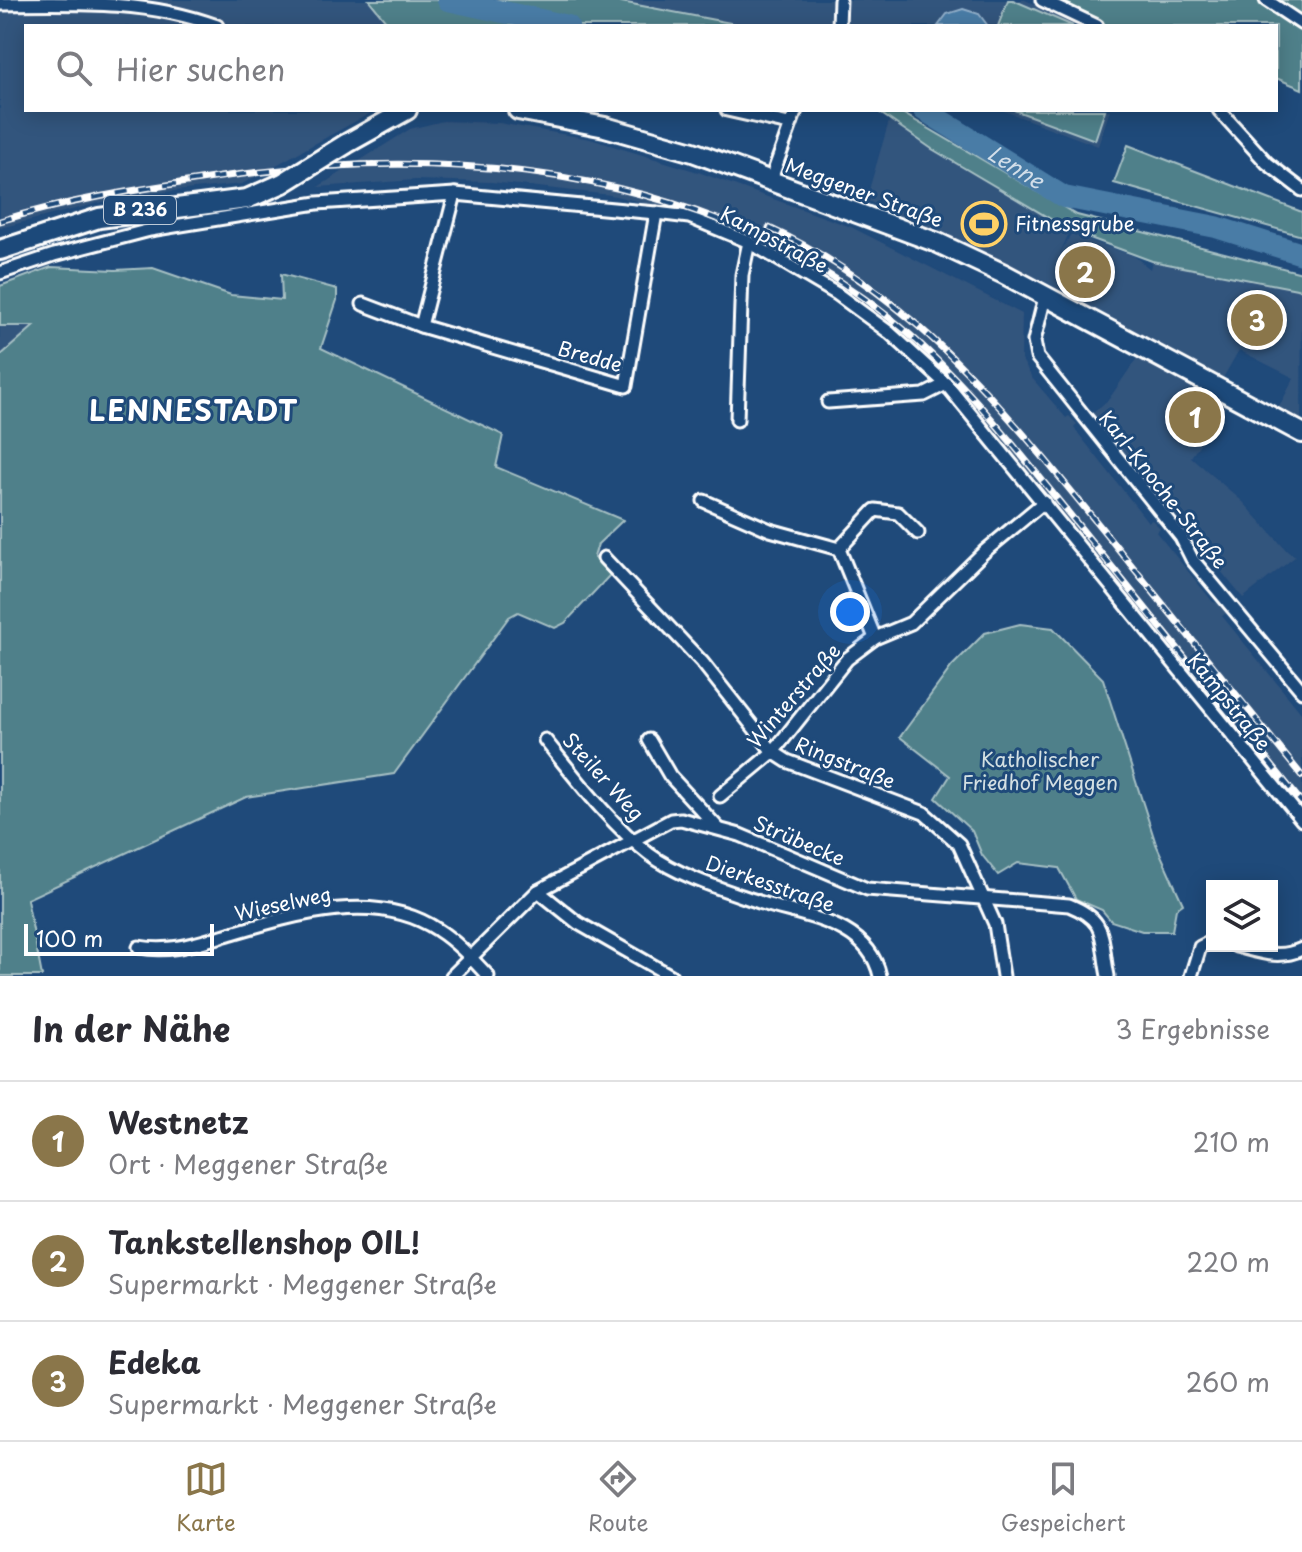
<!DOCTYPE html>
<html lang="de">
<meta charset="utf-8">
<style>
:root{--surface:#fff;--page:#f2f2f3;--text:#2b2b33;--muted:#7c7c81;--line:#e1e1e2;--accent:#8a764a}
body{margin:0;font-family:"Playpen Sans",sans-serif;background:var(--page);color:var(--text)}
.controls{position:absolute;right:24px;bottom:24px;display:grid;overflow:hidden;border-radius:0px;box-shadow:0 4px 20px #0003}
.controls button{width:72px;height:72px;display:grid;place-items:center;padding:0;border:0;border-bottom:2px solid var(--line);background:var(--surface);color:var(--text);font:40px sans-serif}
.scale{position:absolute;left:24px;bottom:20px;width:190px;box-sizing:border-box;padding-left:8px;border:4px solid #fff;border-top:0;font-size:22px;line-height:28px;white-space:nowrap;color:#fff;-webkit-text-stroke:6px #1f4a7a;paint-order:stroke}
.you{position:absolute;left:850px;top:612px;width:28px;height:28px;margin:-20px;border:6px solid #fff;border-radius:50%;background:#1a73e8;box-shadow:0 0 0 12px #1a73e833}
.badge{display:grid;place-items:center;width:52px;height:52px;border-radius:50%;background:var(--accent);color:#fff;font-size:26px;font-weight:700}
.pin{position:absolute;translate:-50% -50%;border:4px solid #fff;box-shadow:0 2px 8px #0006}
.list{margin:0;padding:0;list-style:none}
h2{display:flex;justify-content:space-between;align-items:center;height:104px;margin:0;padding:0 32px;font-size:34px}
h2 small{font-size:26px;font-weight:400;color:var(--muted)}
.list li{display:grid;grid-template-columns:52px 1fr auto;gap:24px;align-items:center;box-sizing:border-box;height:120px;padding:0 32px;border-top:2px solid var(--line)}
.list b{display:block;font-size:30px;white-space:nowrap}
.list p{margin:0;font-size:26px;white-space:nowrap;color:var(--muted)}
.list em{font-size:26px;font-style:normal;color:var(--muted)}
.icon{flex:none;width:44px;height:44px;fill:none;stroke:currentColor;stroke-width:2;stroke-linecap:round;stroke-linejoin:round}
.map{position:relative;flex:none;width:1302px;height:976px;overflow:hidden}
.search{position:absolute;background:var(--surface);box-shadow:0 4px 20px #0003;left:24px;right:24px;top:24px;height:88px;display:flex;align-items:center;gap:20px;box-sizing:border-box;padding:0 28px;border-radius:0px;color:var(--muted);font-size:30px}
.sheet{height:464px;background:var(--surface)}
nav{display:flex;justify-content:space-around;align-items:center;box-sizing:border-box;height:112px;border-top:2px solid var(--line);background:var(--surface);font-size:22px;color:var(--muted)}
nav a{display:grid;justify-items:center;gap:4px}
nav .on{color:var(--accent)}
.map>svg:first-child{display:block}
.built{fill:#33547d}
.green{fill:#4f808a;stroke:#a7c0c4;stroke-width:2}
.water{fill:#497ba6;stroke:#92b0ca;stroke-width:2}
.lines{fill:none;stroke-linecap:round;stroke-linejoin:round}
.river{stroke:#497ba6;stroke-width:22}
.minor-casing{stroke:#fff;stroke-width:17}
.primary-casing{stroke:#fff;stroke-width:24}
.minor{stroke:#1f4a7a;stroke-width:11}
.primary{stroke:#1f4a7a;stroke-width:18}
.rail-casing{stroke:#fff;stroke-width:7}
.rail{stroke:#1f4a7a;stroke-width:4;stroke-dasharray:12;stroke-linecap:butt}
.primary-bridge-casing{stroke:#fff;stroke-width:24;stroke-linecap:butt}
.primary-bridge{stroke:#1f4a7a;stroke-width:18}
.labels{text-anchor:middle;stroke-width:6;stroke-linejoin:round;paint-order:stroke}
.shield{fill:#1f4a7a;stroke:#bcc9d7;stroke-width:2}
.shield-label{font-size:18px;font-weight:bold;fill:#fff}
.street-label{font-size:20px;fill:#fff;stroke:#1f4a7a}
.poi-label{font-size:20px;fill:#fff;stroke:#1f4a7a;text-anchor:start}
.park-label{font-size:20px;fill:#d3dfe2;stroke:#1f4a7a}
.water-label{font-size:22px;font-style:italic;fill:#d2dee9;stroke:#1f4a7a}
.district-label{font-size:28px;font-weight:bold;letter-spacing:2px;fill:#fff;stroke:#1f4a7a}
</style>
<div class="map">
<svg width="1302" height="976" viewBox="0 0 1302 976">
<rect width="100%" height="100%" fill="#1f4a7a"/>
<filter id="ink" filterUnits="userSpaceOnUse"><feTurbulence type="fractalNoise" baseFrequency=".0125" numOctaves="2"/><feDisplacementMap in="SourceGraphic" scale="16" xChannelSelector="R" yChannelSelector="G"/><feConvolveMatrix kernelMatrix="1 2 1 2 8 2 1 2 1" color-interpolation-filters="sRGB"/></filter>
<g filter="url(#ink)">
<g class="built">
<path d="M0 0H369L390 26H26V110H376L242 184 126 196 0 228Z"/>
<path d="M611 0H1025L1084 26H746Z"/>
<path d="M1002 110H1110L1098 146Z"/>
<path d="M890 118 932 149 1070 231 1060 253 1071 234 1134 256 1150 269 1152 261 1302 290 1301 420 1279 407 1294 378 1239 350 1223 378 1044 281 866 200Z"/>
<path d="M443 121 499 123 590 139 698 172 851 227 1022 314 1021 358 1032 378 1066 418 1069 416 1077 424 1074 428 1148 522 1152 520 1160 528 1156 532 1213 602 1223 604 1228 612 1222 616 1302 714V824L920 353 871 310 824 278 782 252 704 217 611 195 491 182 415 180 318 187 410 129Z"/>
<path d="M7 324 35 326 0 356V326Z"/>
<path d="M1137 358 1226 406 1191 457 1243 502 1288 552 1296 556 1243 598 1092 414 1109 399Z"/>
</g>
<g class="green">
<path d="M369 0H611L746 26H390Z"/>
<path d="M1008 0H1013L1073 26H998Z"/>
<path d="M1062 0H1302V89L1276 78V26H1105L1059 7Z"/>
<path d="M876 110H897L1077 215 1302 273V290L1152 261 1071 231 932 149Z"/>
<path d="M1014 110H1105L1095 140Z"/>
<path d="M1128 145 1302 212V236L1114 183Z"/>
<path d="M51 267 115 270 153 268 231 295 282 300 281 274 337 289V300L321 348 503 435 496 467 623 520 598 544 594 557 610 575 565 623 555 628 518 612 509 617 394 774 246 797 27 899 42 976H0V356L34 326H0V286Z"/>
<path d="M1020 624 1053 628 1103 679 1156 844 1183 904 1176 909 1172 931H1142L1111 921 1102 910 1076 899 1059 868 1018 863 998 875 982 855 972 831 936 798 950 776 900 737 952 666 985 633Z"/>
</g>
<path class="water" d="M963 9 979 14 988 26H938L947 14Z"/>
<g class="lines">
<g class="river">
<path d="M448 0 568 26"/>
<path id="s1" d="M924 110 1064 197 1216 227 1302 254"/>
</g>
<g class="minor-casing">
<g id="minor">
<path d="M1042 0 1097 26"/>
<path d="M1266 0 1302 24"/>
<path d="M0 4C74 3 148 0 217 26"/>
<path d="M839 26 840 0"/>
<path d="M727 110 789 124"/>
<path d="M1219 110 1267 163 1302 190"/>
<path d="M770 182 796 110"/>
<path d="M0 273 54 255 150 230 317 203 455 194 656 213 689 217 749 242 837 294 890 333 946 384 1302 820"/>
<path d="M1045 297 1034 341 1037 357 1181 537 1192 559 1302 691"/>
<path d="M363 304 421 326 626 386 656 213"/>
<path d="M421 326 455 194"/>
<path d="M828 402 924 395 946 384"/>
<path d="M737 420 742 275 749 242"/>
<path d="M704 501 770 530 839 549"/>
<path d="M604 558 702 662 773 752 787 761 924 813 959 844 995 924 1003 976"/>
<path d="M875 638 839 549 875 510 898 513 918 533"/>
<path d="M545 740C575 777 611 825 649 854 680 877 725 890 762 903 805 917 868 922 880 976"/>
<path d="M649 740 670 776 718 828"/>
<path d="M720 796 773 752 847 659 875 638 911 623 985 551 1044 502"/>
<path d="M538 891 578 923 671 976"/>
<path d="M1236 946C1260 952 1278 960 1302 949"/>
<path d="M139 947C172 953 197 943 229 934 293 915 377 889 438 930 457 942 473 960 488 976"/>
<path d="M452 976 538 891 671 820 681 819 740 835 867 889 1069 905C1109 921 1100 938 1108 976"/>
<path d="M1191 976 1200 947 1212 941"/>
</g>
</g>
<g class="primary-casing">
<g id="primary">
<path d="M518 110 605 127 693 152 938 243 1004 274 1302 433"/>
<path d="M346 144 407 110"/>
<path d="M0 250 99 218 247 199 283 183"/>
</g>
</g>
<use href="#minor" class="minor"/>
<use href="#primary" class="primary"/>
<g class="rail-casing">
<g id="rail">
<path d="M0 221C65 201 133 190 200 180 438 144 695 162 890 318 961 375 1018 451 1075 521 1150 615 1226 709 1302 803"/>
<path d="M769 228C914 293 1009 415 1107 535 1172 615 1237 695 1302 776"/>
</g>
</g>
<use href="#rail" class="rail"/>
<g class="primary-bridge-casing">
<path id="primary-bridge" d="M283 183 346 144"/>
</g>
<use href="#primary-bridge" class="primary-bridge"/>
</g>
</g>
<defs>
<g id="stadium-ring" transform="scale(2.3)"><circle r="9.5" fill="#1f4a7a" stroke="#ffd166" stroke-width="1.5"/><path d="M0-5a6.5 5 0 1 0 0 10a6.5 5 0 1 0 0-10ZM-3.5-1.8h7v3.6h-7Z" fill="#ffd166"/></g>
</defs>
<g fill-rule="evenodd">
<use href="#stadium-ring" x="984" y="224"/>
</g>
<g class="labels">
<rect class="shield" x="104" y="196" width="72" height="28" rx="6"/>
<g class="shield-label">
<text x="140" y="216">B 236</text>
</g>
<g class="street-label">
<text transform="translate(864 193) rotate(20)" y="7">Meggener Straße</text>
<text transform="translate(774 240) rotate(28)" y="7">Kampstraße</text>
<text transform="translate(590 357) rotate(16)" y="7">Bredde</text>
<text transform="translate(1163 490) rotate(52)" y="7">Karl-Knoche-Straße</text>
<text transform="translate(794 696) rotate(-49)" y="7">Winterstraße</text>
<text transform="translate(1229 702) rotate(51)" y="7">Kampstraße</text>
<text transform="translate(845 763) rotate(22)" y="7">Ringstraße</text>
<text transform="translate(603 777) rotate(48)" y="7">Steiler Weg</text>
<text transform="translate(799 841) rotate(23)" y="7">Strübecke</text>
<text transform="translate(770 884) rotate(19)" y="7">Dierkesstraße</text>
<text transform="translate(283 904) rotate(-12)" y="7">Wieselweg</text>
</g>
<g class="poi-label">
<text x="1015" y="231">Fitnessgrube</text>
</g>
<g class="park-label">
<text x="1040" y="767">Katholischer<tspan x="1040" dy="23">Friedhof Meggen</tspan></text>
</g>
<g class="water-label">
<text dy="8" stroke="none"><textPath href="#s1" startOffset="108">Lenne</textPath></text>
</g>
<g class="district-label">
<text x="194" y="421">LENNESTADT</text>
</g>
</g>
</svg>
<div class="controls">
<button><svg class="icon" aria-label="layers" viewBox="0 0 24 24"><path d="M12 4l9 5-9 5-9-5zM3 14l9 5 9-5"/></svg></button>
</div>
<div class="scale">100 m</div>
<div class="you"></div>
<div class="pin badge" style="left:1195px;top:417px">1</div>
<div class="pin badge" style="left:1085px;top:272px">2</div>
<div class="pin badge" style="left:1257px;top:320px">3</div>
<div class="search"><svg class="icon" aria-label="search" viewBox="0 0 24 24"><circle cx="10" cy="10" r="6"/><path d="M15 15l6 6"/></svg>Hier suchen</div>
</div>
<section class="sheet">
<h2>In der Nähe<small>3 Ergebnisse</small></h2>
<ul class="list">
<li><span class="badge">1</span><div><b>Westnetz</b><p>Ort · Meggener Straße</p></div><em>210 m</em></li>
<li><span class="badge">2</span><div><b>Tankstellenshop OIL!</b><p>Supermarkt · Meggener Straße</p></div><em>220 m</em></li>
<li><span class="badge">3</span><div><b>Edeka</b><p>Supermarkt · Meggener Straße</p></div><em>260 m</em></li>
</ul>
</section>
<nav>
<a class="on"><svg class="icon" aria-label="map" viewBox="0 0 24 24"><path d="M3 6l6-2 6 2 6-2v14l-6 2-6-2-6 2zM9 4v14M15 6v14"/></svg>Karte</a>
<a><svg class="icon" aria-label="directions" viewBox="0 0 24 24"><path d="M12 3l9 9-9 9-9-9zM9 14v-3h6M13 9l2 2-2 2"/></svg>Route</a>
<a><svg class="icon" aria-label="saved" viewBox="0 0 24 24"><path d="M7 4h10v16l-5-4-5 4z"/></svg>Gespeichert</a>
</nav>
